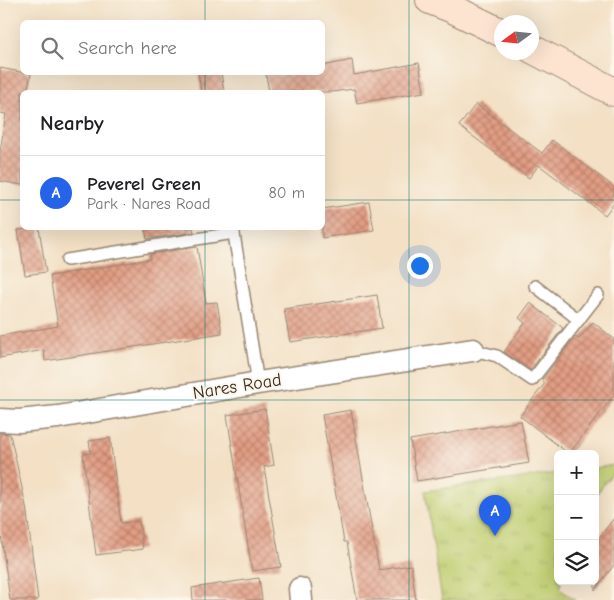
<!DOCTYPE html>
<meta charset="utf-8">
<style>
:root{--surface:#fff;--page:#f2f2f2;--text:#202124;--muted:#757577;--line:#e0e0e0;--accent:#2563eb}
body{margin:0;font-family:"Comic Neue",sans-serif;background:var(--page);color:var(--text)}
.controls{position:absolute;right:15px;bottom:15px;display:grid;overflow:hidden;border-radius:8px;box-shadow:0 5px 20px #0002}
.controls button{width:45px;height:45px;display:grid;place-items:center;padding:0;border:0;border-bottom:1px solid var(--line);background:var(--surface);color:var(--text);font:25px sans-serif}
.compass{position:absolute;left:494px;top:15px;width:45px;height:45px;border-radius:50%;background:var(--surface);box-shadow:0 5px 20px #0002;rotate:255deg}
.you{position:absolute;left:419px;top:265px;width:18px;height:18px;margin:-12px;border:4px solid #fff;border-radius:50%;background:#1a73e8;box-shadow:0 0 0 8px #1a73e833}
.badge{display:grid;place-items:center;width:32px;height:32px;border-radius:50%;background:var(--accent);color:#fff;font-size:16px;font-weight:700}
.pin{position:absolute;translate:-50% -41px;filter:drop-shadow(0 1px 2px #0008)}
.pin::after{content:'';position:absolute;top:26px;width:18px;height:15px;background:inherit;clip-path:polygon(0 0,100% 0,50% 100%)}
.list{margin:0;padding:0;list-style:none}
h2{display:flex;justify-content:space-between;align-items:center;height:65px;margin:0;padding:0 20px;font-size:21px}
h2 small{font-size:16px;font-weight:400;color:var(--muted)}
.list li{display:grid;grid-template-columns:32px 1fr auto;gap:15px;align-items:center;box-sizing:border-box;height:75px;padding:0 20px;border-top:1px solid var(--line)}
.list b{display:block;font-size:19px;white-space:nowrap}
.list p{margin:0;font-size:16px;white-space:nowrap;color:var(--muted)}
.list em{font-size:16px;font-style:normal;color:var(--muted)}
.icon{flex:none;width:28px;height:28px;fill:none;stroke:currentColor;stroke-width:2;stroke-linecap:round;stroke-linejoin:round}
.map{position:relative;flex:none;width:614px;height:600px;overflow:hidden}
.search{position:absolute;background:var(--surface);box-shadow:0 5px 20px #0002;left:20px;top:20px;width:305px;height:55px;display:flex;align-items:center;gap:12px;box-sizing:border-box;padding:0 18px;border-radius:8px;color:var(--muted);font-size:19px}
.panel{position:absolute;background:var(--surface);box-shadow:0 5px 20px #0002;left:20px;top:90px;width:305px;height:140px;border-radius:8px}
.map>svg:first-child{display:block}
.park{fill:url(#park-tufts);stroke:#7d7c46}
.building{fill:url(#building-cross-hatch)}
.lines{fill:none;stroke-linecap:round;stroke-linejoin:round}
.lane-casing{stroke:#978572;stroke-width:14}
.street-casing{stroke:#978572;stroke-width:25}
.secondary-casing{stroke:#978572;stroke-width:30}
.lane{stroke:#fff;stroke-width:11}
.street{stroke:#fff;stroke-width:22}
.secondary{stroke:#fde4d1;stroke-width:28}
.grid{fill:none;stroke:#0f766e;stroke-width:1;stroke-opacity:0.55}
.labels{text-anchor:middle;stroke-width:4;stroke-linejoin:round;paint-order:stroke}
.street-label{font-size:18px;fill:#3b2a1e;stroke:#fbf7ec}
</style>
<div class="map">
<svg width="614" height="600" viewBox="0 0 614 600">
<defs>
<pattern id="park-tufts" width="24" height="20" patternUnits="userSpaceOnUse" patternTransform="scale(1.25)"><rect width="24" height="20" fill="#bfcd6f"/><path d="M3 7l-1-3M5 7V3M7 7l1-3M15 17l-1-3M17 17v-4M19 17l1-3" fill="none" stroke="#a5b060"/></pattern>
<pattern id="building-cross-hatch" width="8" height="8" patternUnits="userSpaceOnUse" patternTransform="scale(1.25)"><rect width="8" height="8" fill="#e29d84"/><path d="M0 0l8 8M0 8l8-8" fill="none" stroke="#b8806b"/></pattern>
</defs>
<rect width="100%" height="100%" fill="#fbf7ec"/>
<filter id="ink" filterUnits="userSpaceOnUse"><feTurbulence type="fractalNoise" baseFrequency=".02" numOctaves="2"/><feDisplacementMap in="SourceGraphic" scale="10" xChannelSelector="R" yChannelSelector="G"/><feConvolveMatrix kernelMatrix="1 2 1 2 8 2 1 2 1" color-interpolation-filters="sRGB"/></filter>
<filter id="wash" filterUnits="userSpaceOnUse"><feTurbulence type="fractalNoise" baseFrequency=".0096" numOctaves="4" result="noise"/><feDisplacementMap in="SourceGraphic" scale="20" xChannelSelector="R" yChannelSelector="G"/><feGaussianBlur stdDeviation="1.12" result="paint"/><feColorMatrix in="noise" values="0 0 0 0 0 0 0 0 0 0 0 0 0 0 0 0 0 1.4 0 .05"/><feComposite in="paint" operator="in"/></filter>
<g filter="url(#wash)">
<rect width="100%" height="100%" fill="#f3e0c5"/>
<g class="park">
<path d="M614 465V471L595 496V468Z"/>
<path d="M558 473V581H561L560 589 575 600H442L425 491Z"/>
</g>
<g id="blocks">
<g class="building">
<path d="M352 60 354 75 419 63 424 92 357 103 354 89 332 92H269L266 75 282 72H322V66Z"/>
<path d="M0 68 31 74 27 92H22V185L0 181V151L6 114 0 113Z"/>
<path d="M198 72H221L224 92H201Z"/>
<path d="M476 104 542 153 552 140 614 187V203L605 215 539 165 529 178 459 126Z"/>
<path d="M369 202 374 230 322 238V209Z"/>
<path d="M35 228H39L46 272 25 275 18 230Z"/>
<path d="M145 228H193L194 232 147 239Z"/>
<path d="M197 247 206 303 217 302 222 333 45 361 44 350 0 358V336L58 326 50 276 150 259V254Z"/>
<path d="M377 295 382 328 290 342 284 309Z"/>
<path d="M530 303 563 328 530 370 504 352 525 323 519 318Z"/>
<path d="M593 322 614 339V395L569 454 520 416 545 383 542 380 575 337 579 339Z"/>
<path d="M265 409 274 465 264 467 281 567 252 571 227 415Z"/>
<path d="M351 410 379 570 411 565 416 600H357L347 542H344L322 415Z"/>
<path d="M521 421 529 463 417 481 410 440Z"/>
<path d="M0 433 10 434 26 506 38 600H10L0 528Z"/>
<path d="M110 438 121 523 139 521 143 549 96 555 83 454 91 453 89 441Z"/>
<path d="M614 518V565L595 590V543Z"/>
<path d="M259 578 262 600H193L192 588Z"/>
</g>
</g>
</g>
<g filter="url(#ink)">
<use href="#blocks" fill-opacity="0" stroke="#978572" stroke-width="1"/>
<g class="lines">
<g class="lane-casing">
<g id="lane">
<path d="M233 228 258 383"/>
<path d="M67 260 234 233"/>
<path d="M535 286 579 320"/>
<path d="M473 350 497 356 532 380 598 295"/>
</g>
</g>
<g class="street-casing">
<g id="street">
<path d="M0 420 19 421 58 417 258 383 473 350"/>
<path d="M300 589 301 600"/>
</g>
</g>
<g class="secondary-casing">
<g id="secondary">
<path d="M430 0 453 9 502 33"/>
<path d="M532 49 614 92"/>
</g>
</g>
<use href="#lane" class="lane"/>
<use href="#street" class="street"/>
<use href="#secondary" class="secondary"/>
</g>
</g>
<path class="grid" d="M205 0V22M409 0V600M205 72V92M0 200H22M322 200H614M205 228V600M0 400H614"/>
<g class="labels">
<g class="street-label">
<text transform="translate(237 386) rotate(-9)" y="6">Nares Road</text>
</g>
</g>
</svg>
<div class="controls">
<button>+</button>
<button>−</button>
<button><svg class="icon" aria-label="layers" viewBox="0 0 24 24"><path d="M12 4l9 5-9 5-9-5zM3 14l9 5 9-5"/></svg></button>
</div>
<svg class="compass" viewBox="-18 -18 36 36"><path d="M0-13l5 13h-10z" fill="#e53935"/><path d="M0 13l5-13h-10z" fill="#757577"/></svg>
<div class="you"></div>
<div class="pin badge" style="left:495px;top:536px">A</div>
<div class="search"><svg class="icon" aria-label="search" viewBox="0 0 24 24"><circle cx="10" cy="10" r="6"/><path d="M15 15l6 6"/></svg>Search here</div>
<section class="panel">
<h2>Nearby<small></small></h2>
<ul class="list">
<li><span class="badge">A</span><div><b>Peverel Green</b><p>Park · Nares Road</p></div><em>80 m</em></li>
</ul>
</section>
</div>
